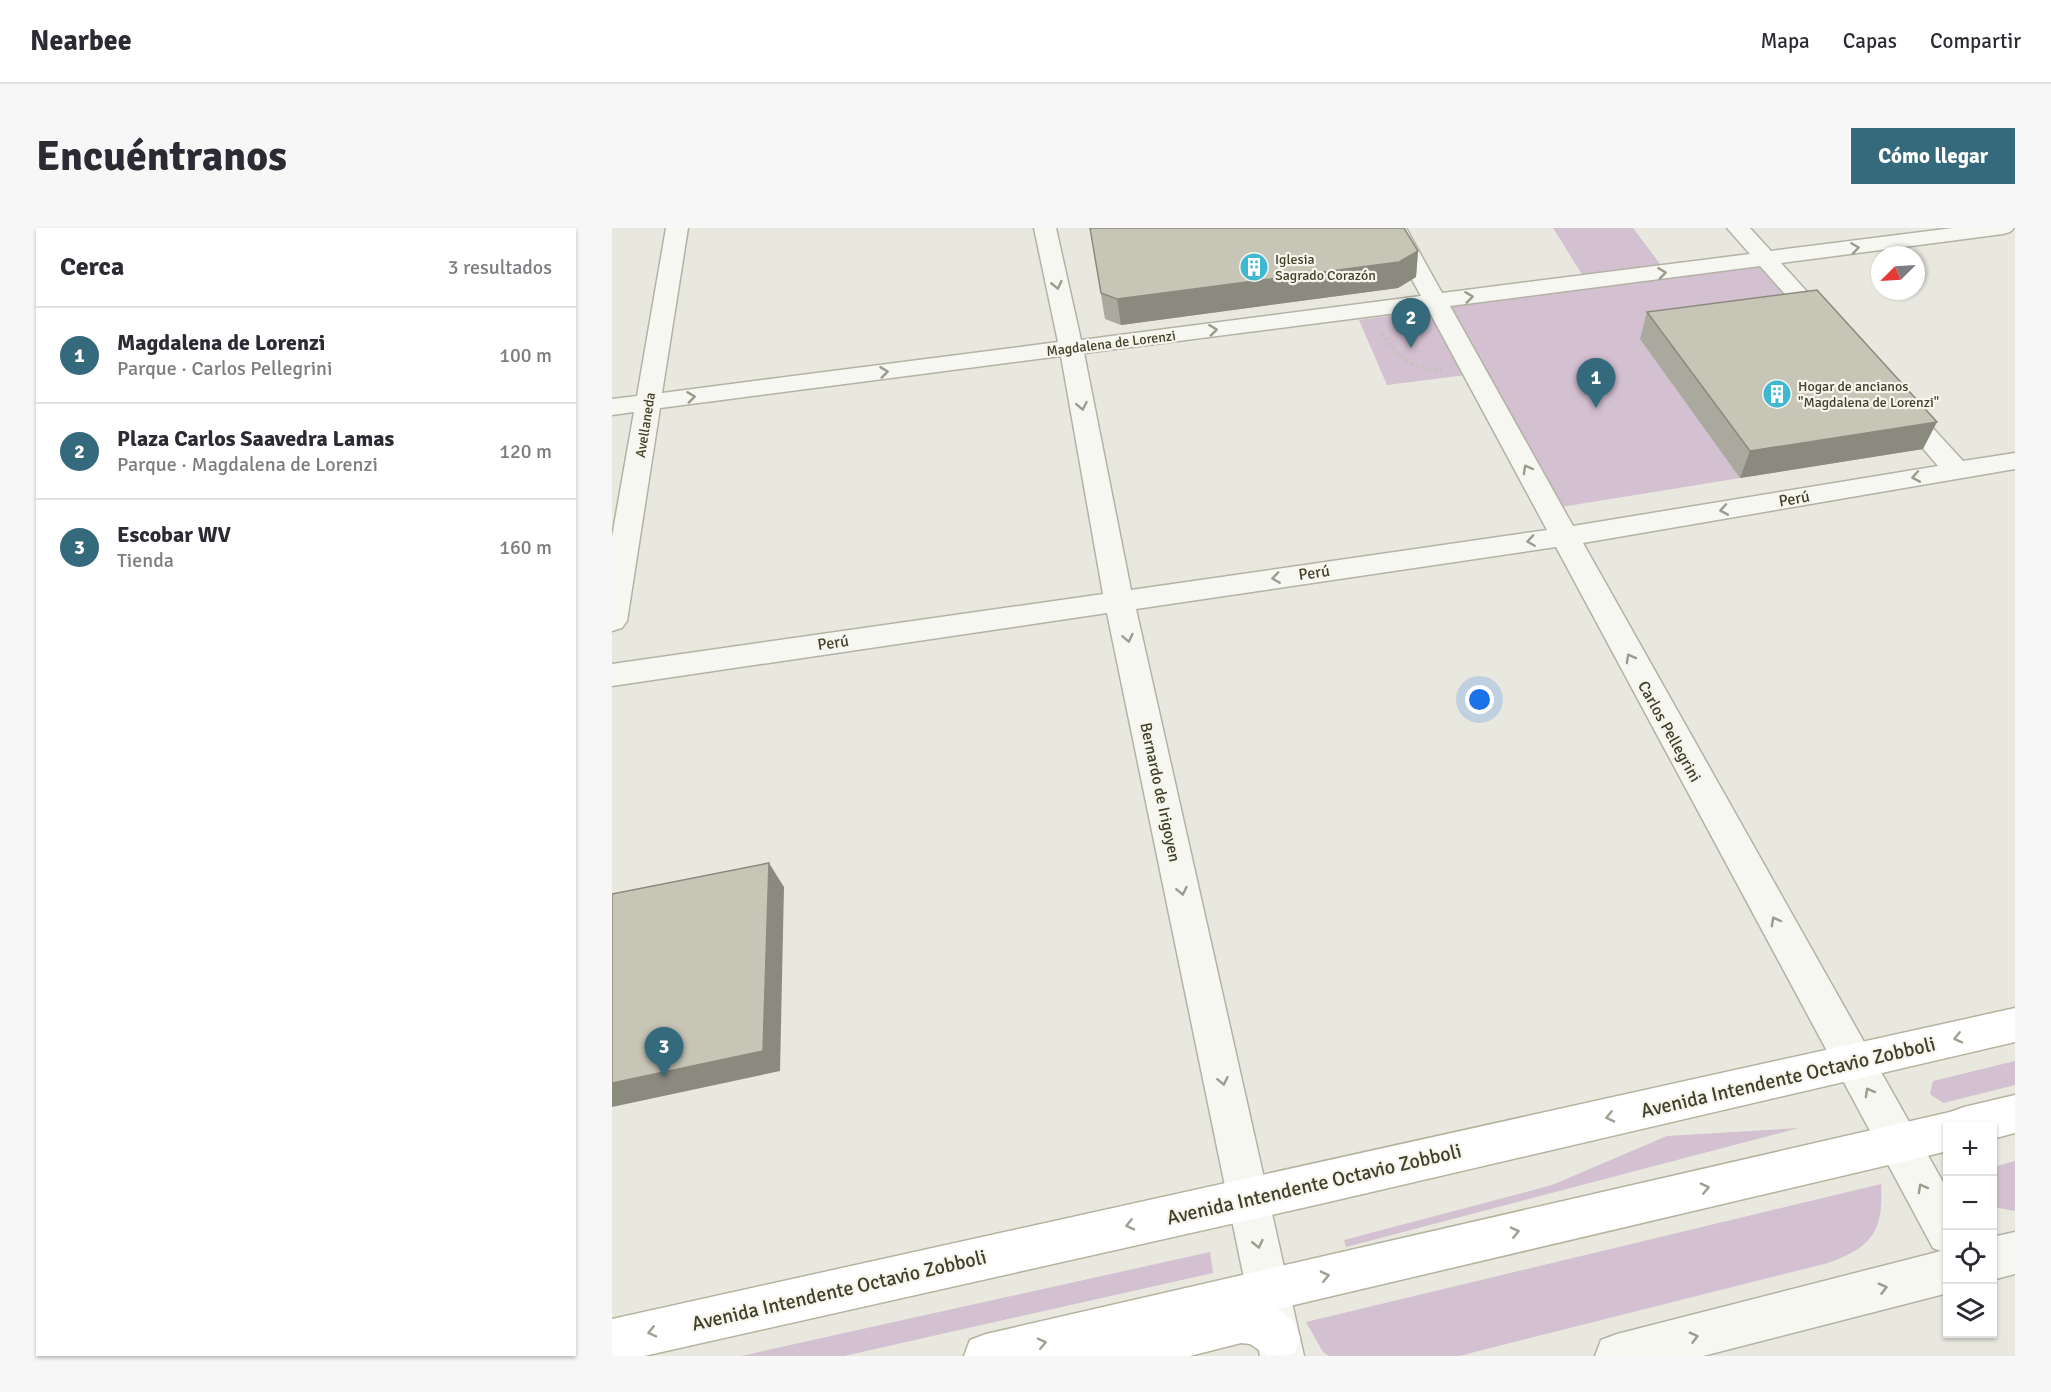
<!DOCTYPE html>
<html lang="es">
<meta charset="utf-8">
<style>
:root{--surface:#fff;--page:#f7f7f7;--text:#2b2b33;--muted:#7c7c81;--line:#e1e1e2;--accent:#346a7b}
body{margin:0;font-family:Signika,sans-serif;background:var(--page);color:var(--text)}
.controls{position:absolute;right:18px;bottom:18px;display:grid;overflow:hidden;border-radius:0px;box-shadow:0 2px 4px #0004}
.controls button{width:54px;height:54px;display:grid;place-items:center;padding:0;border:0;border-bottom:2px solid var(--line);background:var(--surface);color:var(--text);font:30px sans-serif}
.compass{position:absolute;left:1259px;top:18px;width:54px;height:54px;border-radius:50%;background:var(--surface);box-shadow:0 2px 4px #0004;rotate:246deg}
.you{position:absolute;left:868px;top:472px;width:21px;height:21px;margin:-15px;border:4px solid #fff;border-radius:50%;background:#1a73e8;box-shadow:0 0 0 9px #1a73e833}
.badge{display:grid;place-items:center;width:39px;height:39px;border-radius:50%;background:var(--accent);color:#fff;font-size:20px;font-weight:700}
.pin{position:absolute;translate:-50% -50px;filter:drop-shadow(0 2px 3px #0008)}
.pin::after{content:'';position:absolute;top:32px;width:21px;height:18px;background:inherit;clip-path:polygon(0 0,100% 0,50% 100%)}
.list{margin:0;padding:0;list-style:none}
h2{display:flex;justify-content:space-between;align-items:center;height:78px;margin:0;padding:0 24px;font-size:26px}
h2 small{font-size:20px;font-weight:400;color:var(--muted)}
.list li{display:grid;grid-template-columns:39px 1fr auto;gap:18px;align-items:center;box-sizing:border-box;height:96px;padding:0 24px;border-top:2px solid var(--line)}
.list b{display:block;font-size:22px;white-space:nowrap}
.list p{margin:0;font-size:20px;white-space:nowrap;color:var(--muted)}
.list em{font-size:20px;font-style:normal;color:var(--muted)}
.icon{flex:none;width:33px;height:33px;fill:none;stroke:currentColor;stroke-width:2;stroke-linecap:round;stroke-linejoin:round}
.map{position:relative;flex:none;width:1403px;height:1128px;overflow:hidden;border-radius:0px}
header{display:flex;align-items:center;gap:36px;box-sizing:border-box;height:84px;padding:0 30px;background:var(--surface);border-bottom:2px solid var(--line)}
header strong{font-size:28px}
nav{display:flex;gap:33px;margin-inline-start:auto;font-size:21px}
.intro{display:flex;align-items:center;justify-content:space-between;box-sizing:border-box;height:144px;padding:0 36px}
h1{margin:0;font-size:42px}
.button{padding:15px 27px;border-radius:0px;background:var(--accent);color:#fff;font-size:21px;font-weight:700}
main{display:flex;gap:36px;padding:0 36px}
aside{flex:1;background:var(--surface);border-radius:0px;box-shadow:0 2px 4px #0004}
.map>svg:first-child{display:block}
.green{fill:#d3c0d1}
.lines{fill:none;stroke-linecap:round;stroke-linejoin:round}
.minor-casing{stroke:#b3b2a4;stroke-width:3}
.primary-casing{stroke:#b5b39e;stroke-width:3}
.path{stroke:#c4c3b9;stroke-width:3;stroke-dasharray:3 3;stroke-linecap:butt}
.minor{fill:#f7f7f2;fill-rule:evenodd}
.primary{fill:#fff;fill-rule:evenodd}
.wall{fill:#aaa99d}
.shaded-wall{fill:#8b8a7f}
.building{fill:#c6c5b6;stroke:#8b8a7f;stroke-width:1.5}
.oneway{stroke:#9c9b8c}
.oneway2{stroke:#a09f93}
.labels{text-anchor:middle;stroke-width:4.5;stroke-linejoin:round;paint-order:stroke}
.far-poi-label{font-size:14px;fill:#403f27;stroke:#f6f5ee;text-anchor:start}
.far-street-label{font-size:14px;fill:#403f27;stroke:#f6f5ee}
.street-label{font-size:16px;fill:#403f27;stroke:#f6f5ee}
.near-street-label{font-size:20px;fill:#403f27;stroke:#f6f5ee}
</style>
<header>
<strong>Nearbee</strong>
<nav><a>Mapa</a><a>Capas</a><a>Compartir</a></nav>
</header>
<div class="intro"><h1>Encuéntranos</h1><a class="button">Cómo llegar</a></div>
<main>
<aside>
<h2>Cerca<small>3 resultados</small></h2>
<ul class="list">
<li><span class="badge">1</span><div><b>Magdalena de Lorenzi</b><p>Parque · Carlos Pellegrini</p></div><em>100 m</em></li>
<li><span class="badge">2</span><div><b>Plaza Carlos Saavedra Lamas</b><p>Parque · Magdalena de Lorenzi</p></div><em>120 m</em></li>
<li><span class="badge">3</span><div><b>Escobar WV</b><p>Tienda</p></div><em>160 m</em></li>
</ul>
</aside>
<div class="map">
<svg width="1403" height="1128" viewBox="0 0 1403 1128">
<rect width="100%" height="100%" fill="#e9e8df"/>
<g class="green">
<path d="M941 0H1021L1051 40 973 51Z"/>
<path d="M1149 35 1195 88 1128 250 943 280 833 76Z"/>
<path d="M821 82 854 147 775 157 747 92Z"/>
<path d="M1403 833V857L1331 875 1318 866 1321 853Z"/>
<path d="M1187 900 734 1019 732 1012 940 957 1055 908Z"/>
<path d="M1403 933V983L1381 979V939Z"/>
<path d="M1269 956C1272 1003 1260 1019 1216 1035L847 1128H717L711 1124 694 1094Z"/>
<path d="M598 1024 601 1045 232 1128H129Z"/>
</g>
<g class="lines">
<g class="minor-casing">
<g id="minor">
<path d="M54 0H76L50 165 446 114 422 0H444L469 112 809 68 772 0H794L830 65 1138 26 1115 0H1138L1159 23 1341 0H1402L1398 4 1391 6 1169 35 1225 97 1221 102 1213 104 1205 102 1148 38 838 78 961 298 1326 238 1274 177 1277 172 1286 170 1295 172 1351 233 1403 225V241L971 315 1336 963V1065L1091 1128H983L989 1112 1005 1106 1329 1023 1321 1020 944 319 524 381 692 1128H648L495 385 0 458V436L491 366 449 128 48 180 15 393 10 400 0 403V309L22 184 0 187V171L25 168ZM816 81 935 302 519 362 472 125Z"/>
<path d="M1403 1004V1046L1380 1052V1009Z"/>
</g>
</g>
<g class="primary-casing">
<g id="primary">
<path d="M1403 780V814L708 976 32 1128H0V1091Z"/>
<path d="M1403 867V905L1380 911V898H1336V923L665 1081 682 1094 688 1110 682 1126 656 1128 638 1116 629 1115 578 1128H352L358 1112 374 1106 1338 884 1352 879Z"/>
</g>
</g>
<path class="path" d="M770 105C783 129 803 142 830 142"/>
<use href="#minor" class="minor"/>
<use href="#primary" class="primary"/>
</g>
<g class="wall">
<path d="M478 0 806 23 804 49 786 60 509 97 493 91Z"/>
<path d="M1035 84 1311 221 1128 250 1028 111Z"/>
</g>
<g class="shaded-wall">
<path d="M806 23 804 49 786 60 509 97 505 71Z"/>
<path d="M1325 194 1311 221 1128 250 1138 223Z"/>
<path d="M157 635 172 659 168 843 0 879V855Z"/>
</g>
<g class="building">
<path d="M478 0H792L806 23 787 34 505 71 489 65Z"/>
<path d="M1205 62 1325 194 1138 223 1035 84Z"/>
<path d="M157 635 151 823 0 855V666Z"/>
</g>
<defs><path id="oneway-chevron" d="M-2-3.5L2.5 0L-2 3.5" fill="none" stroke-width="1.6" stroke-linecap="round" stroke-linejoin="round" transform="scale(1.5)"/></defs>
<g class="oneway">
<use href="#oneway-chevron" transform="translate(1243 20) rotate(-8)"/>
<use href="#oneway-chevron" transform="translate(1050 45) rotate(-7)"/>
<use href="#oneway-chevron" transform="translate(445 57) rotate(77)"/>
<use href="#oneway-chevron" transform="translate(857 69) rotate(-7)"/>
<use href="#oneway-chevron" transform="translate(601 102) rotate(-7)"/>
<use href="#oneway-chevron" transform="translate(272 144) rotate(-7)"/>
<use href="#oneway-chevron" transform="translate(79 169) rotate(-7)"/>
<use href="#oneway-chevron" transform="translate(470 178) rotate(79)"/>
<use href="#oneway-chevron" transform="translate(915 241) rotate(-119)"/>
<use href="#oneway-chevron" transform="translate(1304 249) rotate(170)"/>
<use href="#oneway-chevron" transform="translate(1112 282) rotate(170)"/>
<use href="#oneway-chevron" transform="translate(919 313) rotate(172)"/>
<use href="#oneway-chevron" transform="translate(664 350) rotate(172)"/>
<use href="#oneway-chevron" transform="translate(516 410) rotate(78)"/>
<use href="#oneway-chevron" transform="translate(1018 430) rotate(-119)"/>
<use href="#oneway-chevron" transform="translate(570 663) rotate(78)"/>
<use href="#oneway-chevron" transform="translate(1163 693) rotate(-119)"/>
<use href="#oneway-chevron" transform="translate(611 853) rotate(78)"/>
<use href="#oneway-chevron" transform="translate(1257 864) rotate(-119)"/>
<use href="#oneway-chevron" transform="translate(1310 960) rotate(-119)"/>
<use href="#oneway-chevron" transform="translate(646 1016) rotate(77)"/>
<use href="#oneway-chevron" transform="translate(1271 1060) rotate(-15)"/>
<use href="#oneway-chevron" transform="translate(1082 1109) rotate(-15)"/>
</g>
<g class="oneway2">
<use href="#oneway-chevron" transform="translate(1346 810) rotate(167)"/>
<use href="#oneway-chevron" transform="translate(998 889) rotate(167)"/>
<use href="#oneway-chevron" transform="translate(1093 960) rotate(-13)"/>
<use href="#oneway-chevron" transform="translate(518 997) rotate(167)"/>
<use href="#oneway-chevron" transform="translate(903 1004) rotate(-13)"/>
<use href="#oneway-chevron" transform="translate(713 1048) rotate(-13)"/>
<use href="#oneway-chevron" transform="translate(40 1104) rotate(167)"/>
<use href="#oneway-chevron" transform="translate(430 1115) rotate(-13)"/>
</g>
<defs>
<g id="building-disc" transform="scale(1.5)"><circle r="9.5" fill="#40b8d2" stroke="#f6f5ee"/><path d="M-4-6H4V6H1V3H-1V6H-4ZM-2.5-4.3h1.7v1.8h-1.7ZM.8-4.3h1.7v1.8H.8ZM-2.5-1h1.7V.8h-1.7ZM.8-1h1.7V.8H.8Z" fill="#fff"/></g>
</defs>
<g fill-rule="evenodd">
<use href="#building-disc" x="642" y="39"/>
<use href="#building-disc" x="1165" y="166"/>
</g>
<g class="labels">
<g class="far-poi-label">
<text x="663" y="36">Iglesia<tspan x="663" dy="16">Sagrado Corazón</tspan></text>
<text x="1186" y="163">Hogar de ancianos<tspan x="1186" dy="16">"Magdalena de Lorenzi"</tspan></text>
</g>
<g class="far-street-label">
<text transform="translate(499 115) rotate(-7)" y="5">Magdalena de Lorenzi</text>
<text transform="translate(33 197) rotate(-81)" y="5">Avellaneda</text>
</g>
<g class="street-label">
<text transform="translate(1182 270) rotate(-10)" y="6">Perú</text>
<text transform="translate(702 344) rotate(-8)" y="6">Perú</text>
<text transform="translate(221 414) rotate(-8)" y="6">Perú</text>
<text transform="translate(1058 503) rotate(61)" y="6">Carlos Pellegrini</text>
<text transform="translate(549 564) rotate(78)" y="6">Bernardo de Irigoyen</text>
</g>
<g class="near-street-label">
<text transform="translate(1176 849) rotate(-13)" y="7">Avenida Intendente Octavio Zobboli</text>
<text transform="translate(702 956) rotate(-13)" y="7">Avenida Intendente Octavio Zobboli</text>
<text transform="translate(227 1062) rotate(-13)" y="7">Avenida Intendente Octavio Zobboli</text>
</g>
</g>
</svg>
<div class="controls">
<button>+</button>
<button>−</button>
<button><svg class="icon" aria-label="locate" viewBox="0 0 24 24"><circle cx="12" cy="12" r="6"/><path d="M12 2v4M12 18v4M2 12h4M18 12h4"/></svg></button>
<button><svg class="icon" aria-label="layers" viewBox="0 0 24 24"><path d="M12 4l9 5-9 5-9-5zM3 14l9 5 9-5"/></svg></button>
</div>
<svg class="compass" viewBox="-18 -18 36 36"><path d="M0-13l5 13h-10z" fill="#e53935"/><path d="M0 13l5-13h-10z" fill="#7c7c81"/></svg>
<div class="you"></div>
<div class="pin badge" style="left:984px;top:180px">1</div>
<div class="pin badge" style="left:799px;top:120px">2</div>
<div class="pin badge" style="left:52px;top:849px">3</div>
</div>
</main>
